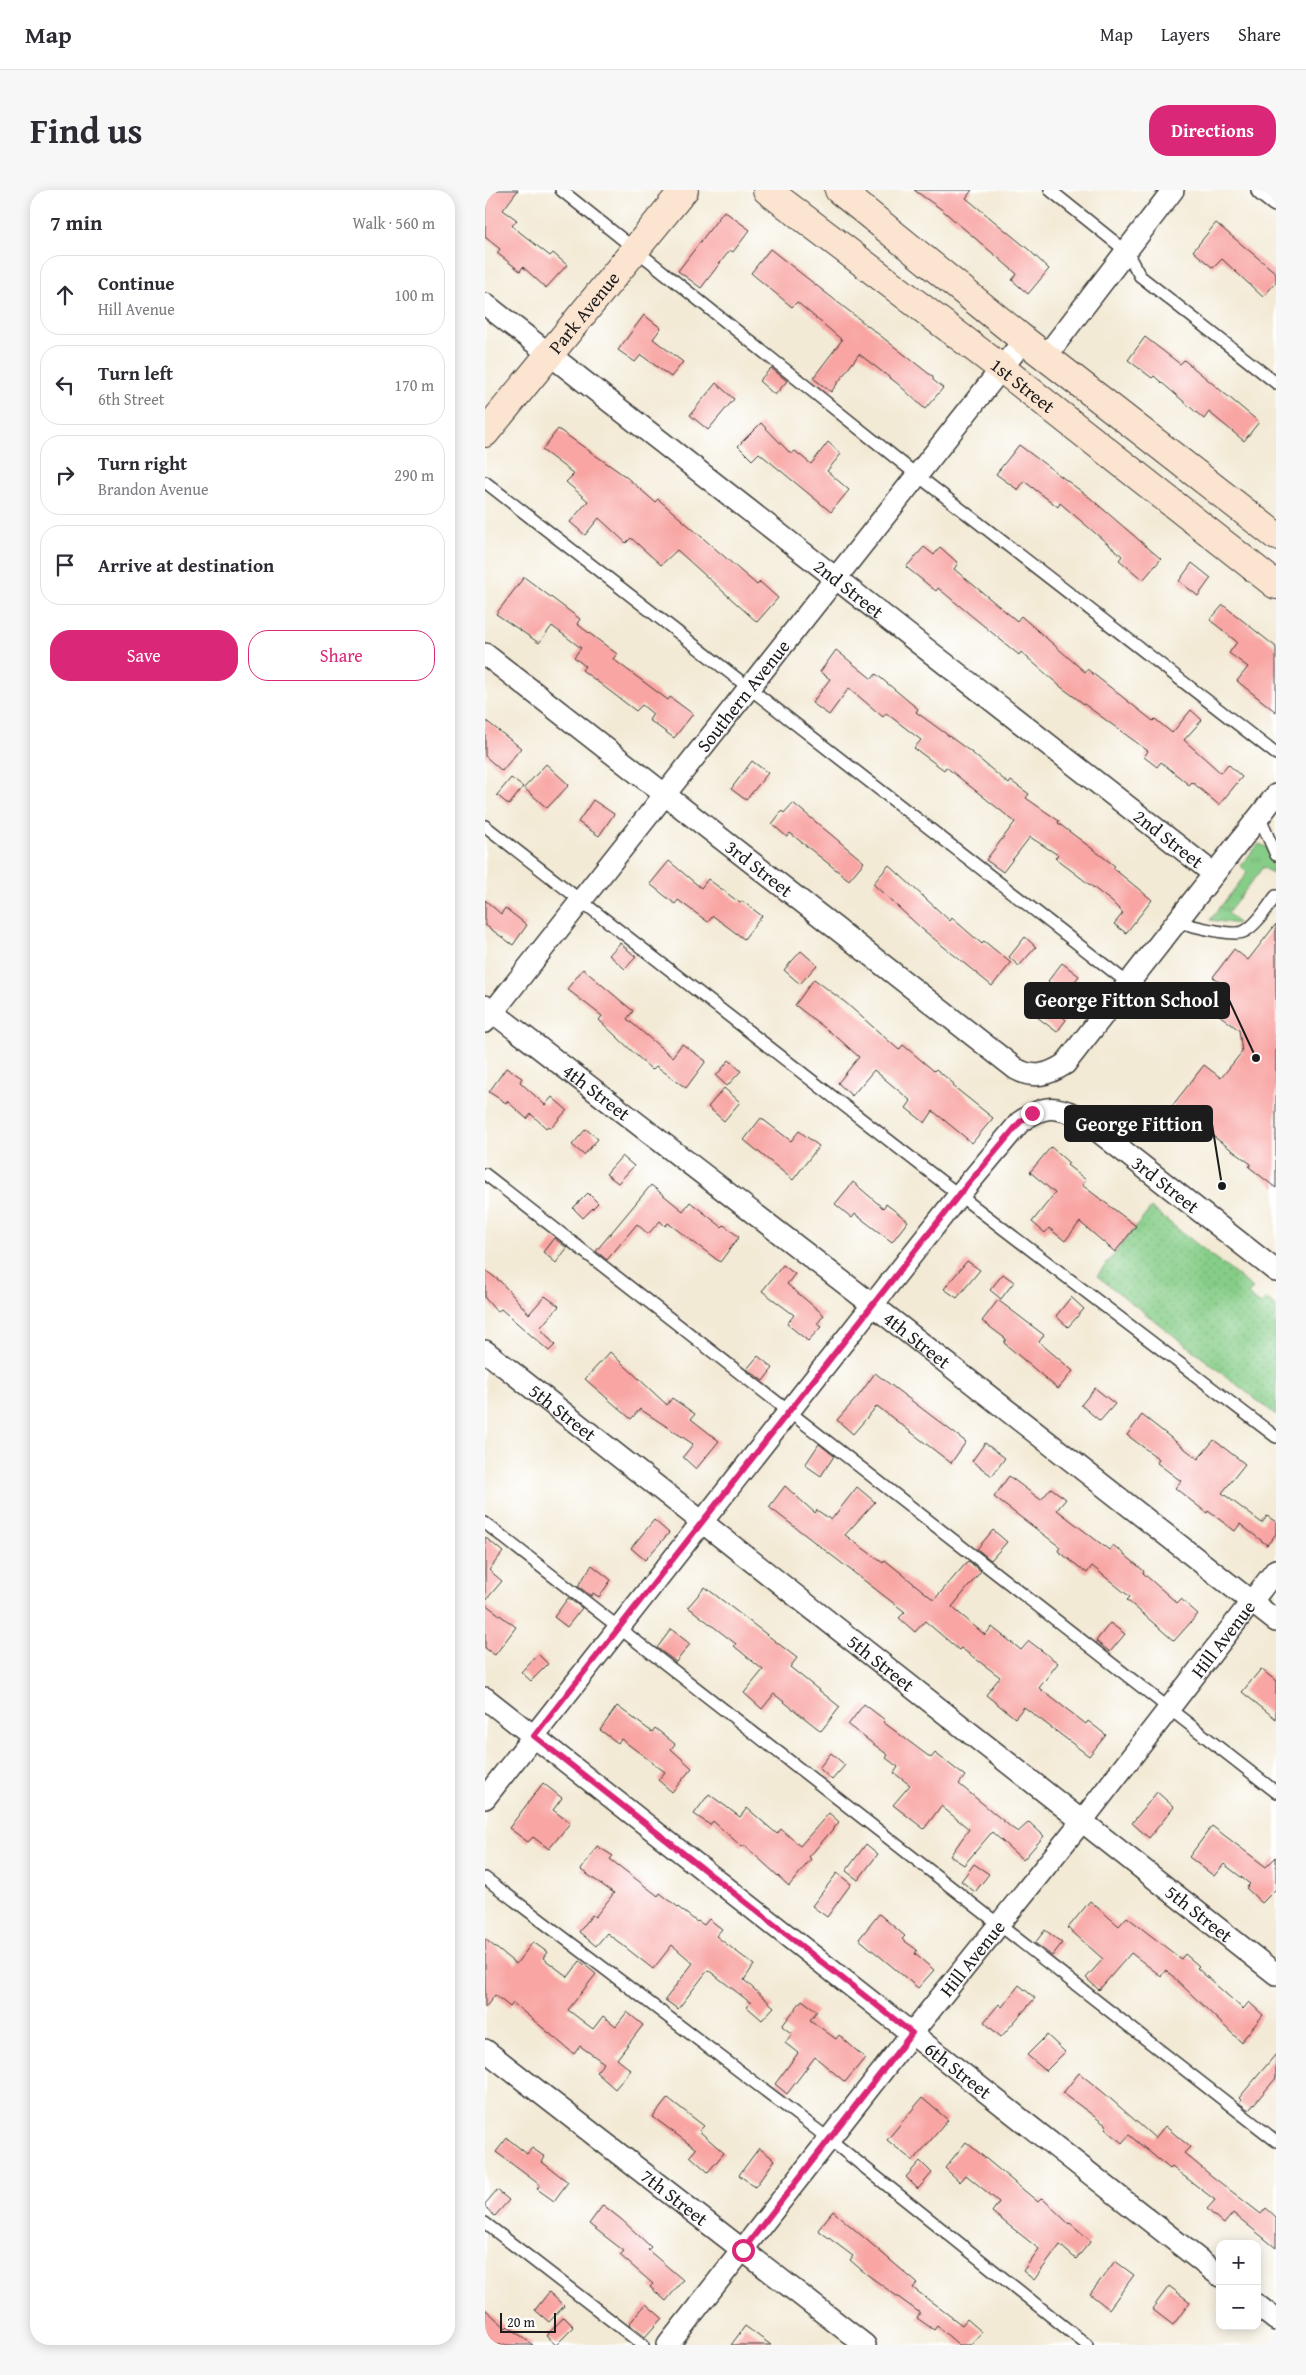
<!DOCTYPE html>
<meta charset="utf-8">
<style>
:root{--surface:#fff;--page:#f7f7f7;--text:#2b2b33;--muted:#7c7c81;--line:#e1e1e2;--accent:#db2777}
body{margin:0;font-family:"Gentium Book Plus",serif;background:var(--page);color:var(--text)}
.controls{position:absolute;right:15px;bottom:15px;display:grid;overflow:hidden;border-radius:10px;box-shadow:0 2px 12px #0003}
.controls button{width:45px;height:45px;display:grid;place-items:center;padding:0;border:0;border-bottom:1px solid var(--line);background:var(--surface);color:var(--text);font:25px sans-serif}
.scale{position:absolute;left:15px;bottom:12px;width:56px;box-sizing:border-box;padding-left:5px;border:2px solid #1c1c1c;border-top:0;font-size:14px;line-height:18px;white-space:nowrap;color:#1c1c1c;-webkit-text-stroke:4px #fff;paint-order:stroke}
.stop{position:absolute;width:15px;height:15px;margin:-11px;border:4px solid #db2777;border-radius:50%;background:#fff}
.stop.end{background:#db2777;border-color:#fff;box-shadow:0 1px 5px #0008}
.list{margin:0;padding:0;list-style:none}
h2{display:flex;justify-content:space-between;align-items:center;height:65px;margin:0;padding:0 20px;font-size:21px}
h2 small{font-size:16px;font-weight:400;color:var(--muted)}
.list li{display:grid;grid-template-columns:32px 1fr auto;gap:15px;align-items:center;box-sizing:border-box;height:80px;margin:0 10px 10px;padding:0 10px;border:1px solid var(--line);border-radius:20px}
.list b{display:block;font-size:19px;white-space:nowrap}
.list p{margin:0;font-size:16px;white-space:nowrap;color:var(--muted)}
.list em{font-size:16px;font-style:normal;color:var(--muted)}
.actions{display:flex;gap:10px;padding:15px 20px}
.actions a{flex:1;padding:11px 0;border:1px solid var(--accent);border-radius:20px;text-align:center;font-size:18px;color:var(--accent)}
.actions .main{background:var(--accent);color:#fff}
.icon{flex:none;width:28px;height:28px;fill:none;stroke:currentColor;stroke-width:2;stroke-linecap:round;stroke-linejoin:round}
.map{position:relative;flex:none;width:791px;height:2155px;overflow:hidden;border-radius:20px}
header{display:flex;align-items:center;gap:30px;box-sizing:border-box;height:70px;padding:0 25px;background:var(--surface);border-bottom:1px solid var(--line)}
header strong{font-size:24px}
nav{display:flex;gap:28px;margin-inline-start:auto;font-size:18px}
.intro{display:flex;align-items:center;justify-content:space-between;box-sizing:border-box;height:120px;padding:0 30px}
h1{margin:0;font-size:35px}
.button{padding:12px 22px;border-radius:20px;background:var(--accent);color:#fff;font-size:18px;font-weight:700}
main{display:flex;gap:30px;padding:0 30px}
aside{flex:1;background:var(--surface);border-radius:20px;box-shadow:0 2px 12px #0003}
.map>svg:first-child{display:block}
.grass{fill:url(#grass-tufts);stroke:#517452}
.park{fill:url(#park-dots);stroke:#517452}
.building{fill:#f8a5a3}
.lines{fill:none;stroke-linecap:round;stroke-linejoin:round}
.lane-casing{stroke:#3c3b38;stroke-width:14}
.street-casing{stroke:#3c3b38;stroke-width:24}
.secondary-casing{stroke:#3c3b38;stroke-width:30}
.lane{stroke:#fff;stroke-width:11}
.street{stroke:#fff;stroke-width:21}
.secondary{stroke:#fce5d0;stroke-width:28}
.route{stroke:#db2777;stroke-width:6}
.labels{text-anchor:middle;stroke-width:5;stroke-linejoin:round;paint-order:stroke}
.street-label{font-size:19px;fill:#1c1c1c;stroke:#fff}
.leader{fill:none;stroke:#1c1c1c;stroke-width:2}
.callout-dot{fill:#1c1c1c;stroke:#fff;stroke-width:2}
.callout{fill:#1c1c1c;stroke:#1c1c1c;stroke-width:2}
.callout-label{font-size:20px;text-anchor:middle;font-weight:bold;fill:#fff}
</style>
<header>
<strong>Map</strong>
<nav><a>Map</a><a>Layers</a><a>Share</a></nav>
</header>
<div class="intro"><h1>Find us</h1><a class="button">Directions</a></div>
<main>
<aside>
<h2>7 min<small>Walk · 560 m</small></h2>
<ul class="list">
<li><svg class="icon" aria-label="ahead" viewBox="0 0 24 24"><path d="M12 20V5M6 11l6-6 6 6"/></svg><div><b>Continue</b><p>Hill Avenue</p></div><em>100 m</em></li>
<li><svg class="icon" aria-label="left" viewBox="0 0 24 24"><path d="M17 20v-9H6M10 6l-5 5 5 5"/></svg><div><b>Turn left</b><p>6th Street</p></div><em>170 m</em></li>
<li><svg class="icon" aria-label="right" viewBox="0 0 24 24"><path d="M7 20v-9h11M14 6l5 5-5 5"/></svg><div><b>Turn right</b><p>Brandon Avenue</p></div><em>290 m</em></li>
<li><svg class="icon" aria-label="arrive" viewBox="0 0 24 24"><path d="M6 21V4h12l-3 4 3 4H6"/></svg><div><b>Arrive at destination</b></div></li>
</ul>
<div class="actions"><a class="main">Save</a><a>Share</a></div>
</aside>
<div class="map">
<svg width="791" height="2155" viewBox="0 0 791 2155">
<defs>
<pattern id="grass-tufts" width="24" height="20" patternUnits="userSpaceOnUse" patternTransform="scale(1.25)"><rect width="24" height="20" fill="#86cd88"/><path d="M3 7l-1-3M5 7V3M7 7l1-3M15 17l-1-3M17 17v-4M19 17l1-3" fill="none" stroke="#73af75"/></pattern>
<pattern id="park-dots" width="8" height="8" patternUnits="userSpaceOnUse" patternTransform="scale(1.25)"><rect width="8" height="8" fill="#86cd88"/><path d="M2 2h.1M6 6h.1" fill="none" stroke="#73af75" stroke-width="1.8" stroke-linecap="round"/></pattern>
</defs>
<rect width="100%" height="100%" fill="#fff"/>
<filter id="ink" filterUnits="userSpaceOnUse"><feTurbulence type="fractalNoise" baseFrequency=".02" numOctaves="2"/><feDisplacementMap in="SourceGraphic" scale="10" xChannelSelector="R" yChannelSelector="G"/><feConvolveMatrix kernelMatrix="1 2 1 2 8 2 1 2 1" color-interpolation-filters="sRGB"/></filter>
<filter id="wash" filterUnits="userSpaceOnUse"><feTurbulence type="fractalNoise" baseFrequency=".0096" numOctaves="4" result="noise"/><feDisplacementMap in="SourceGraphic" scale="20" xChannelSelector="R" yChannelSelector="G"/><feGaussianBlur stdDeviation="1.12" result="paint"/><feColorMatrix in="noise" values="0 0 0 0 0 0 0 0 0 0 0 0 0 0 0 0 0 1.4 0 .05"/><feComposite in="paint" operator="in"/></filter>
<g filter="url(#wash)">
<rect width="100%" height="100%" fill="#f3ead5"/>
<path class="grass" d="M774 654 782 657 791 686 778 677 743 723 754 734 725 730 762 683 755 676Z"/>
<path class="park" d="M666 1018 768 1098 763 1105 776 1115 781 1109 791 1116V1225L612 1086Z"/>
<g id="blocks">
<g class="building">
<path d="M0 0H33L18 20 32 30 27 36 65 66 68 63 82 75 61 98 38 77 35 81 12 63 15 59 0 47Z"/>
<path d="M429 0H487L481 8 543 59 564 79 543 104 527 90 532 84 456 19Z"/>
<path d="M239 21 265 40 248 62 245 60 216 98 193 81Z"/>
<path d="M731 33 791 83V92L778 107 737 69 728 78 708 61Z"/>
<path d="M285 59 448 187V190L458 198 440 219 413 194 374 164 346 202 328 188 357 150 312 112 307 117 266 83Z"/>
<path d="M159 125 176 138 168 149 198 172 186 187 156 165 150 172 133 160Z"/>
<path d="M660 147 695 174 699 170 774 232 759 251 724 222 719 229 669 186 667 188 643 170Z"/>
<path d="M286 178 302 191 290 205 274 191Z"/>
<path d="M231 193 249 209 223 240 205 225Z"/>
<path d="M276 233 306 264 310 261 326 274 343 252 356 264 342 281 364 300 346 322 274 263 267 270 253 256Z"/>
<path d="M73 239 140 286 170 312 173 309 272 395 275 392 293 408 272 432 192 360 176 375 146 348 141 353 114 328 100 345 85 332 103 311 81 292 89 284 57 260Z"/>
<path d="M534 255 604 307 676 369 658 390 634 370 637 366 575 313 573 317 539 291 533 300 511 284Z"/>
<path d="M439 357 449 365 455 357 473 373 469 379 532 431 536 426 600 482 602 479 668 531 670 529 687 543 706 520 717 530 699 550 736 583 743 574 757 587 734 615 707 592 704 595 676 572 672 577 659 567 663 561 576 497 536 462 534 465 453 398 451 401 421 377Z"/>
<path d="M707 373 726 388 713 406 694 391Z"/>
<path d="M39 387 95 429 92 434 132 464 128 469 183 510 185 507 208 524 189 548 164 530 168 524 157 515 151 521 97 480 100 476 89 467 96 458 67 436 54 453 11 424Z"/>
<path d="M738 415 791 457V522L752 491 763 477 744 463 752 452 725 430Z"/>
<path d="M351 460 387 489 391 484 433 519 431 522 486 562 524 594 526 591 544 604 541 608 574 631 573 633 630 676 628 678 667 710 641 743 629 734 638 723 626 711 570 668 573 665 545 647 518 682 501 670 530 632 461 577 459 580 429 558 436 550 401 523 398 527 364 498 344 525 327 513 345 489 335 482Z"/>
<path d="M0 530 36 558 17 581 0 566Z"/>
<path d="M267 571 283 583 261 610 246 599Z"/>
<path d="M61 574 84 595 62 618 39 598Z"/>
<path d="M26 588 38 597 24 615 12 605Z"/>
<path d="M108 610 129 624 114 646 93 632Z"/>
<path d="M308 613 379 672 364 690 305 643 302 647 287 634 297 621 299 623Z"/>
<path d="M184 671 216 698 223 689 255 713 257 711 277 726 259 749 228 726 223 732 193 710 190 714 165 694Z"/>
<path d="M404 675 465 731 467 728 497 754 499 751 526 773 507 796 437 739 388 694Z"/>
<path d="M0 710 16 724 20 718 42 735 28 755 0 735Z"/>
<path d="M791 734V998L764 977 766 974 687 916 719 875 736 888 757 862 754 840 725 818 741 798 728 787 749 759 763 770Z"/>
<path d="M540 747 551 757 534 776 524 767Z"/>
<path d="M135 753 151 767 140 779 124 765Z"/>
<path d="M316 761 332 775 315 794 299 780Z"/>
<path d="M577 773 594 786 578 806 587 813 577 826 581 830 572 842 544 821 565 793 563 791Z"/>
<path d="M98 779 148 821 142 829 187 867 197 854 221 871 201 898 171 876 167 880 114 830 117 826 82 799Z"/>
<path d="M329 789 361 813 414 860 418 855 449 881 451 879 469 894 468 896 508 928 487 953 448 921 440 933 421 918 426 911 389 880 367 906 353 893 374 867 353 848 310 815Z"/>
<path d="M244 870 256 881 242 896 231 886Z"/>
<path d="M21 878 37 888 35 892 60 915 67 907 82 920 66 938 63 936 61 938 46 924 42 929 22 911 21 913 4 902Z"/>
<path d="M239 898 255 912 239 931 223 917Z"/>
<path d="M276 928 306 951 314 941 334 956 308 990 259 950Z"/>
<path d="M101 939 113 949 99 965 87 955Z"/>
<path d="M566 957 584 973 582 975 601 990 597 995 651 1036 630 1062 595 1032 580 1051 564 1038 560 1043 547 1032 570 1003 545 982Z"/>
<path d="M137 966 149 976 133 993 121 984Z"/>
<path d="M368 992 398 1018 401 1014 423 1031 407 1052 370 1024 367 1028 350 1014Z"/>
<path d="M166 995 198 1021 205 1012 237 1037 239 1035 254 1047 235 1072 183 1033 180 1036 175 1031 163 1044 152 1034 122 1070 111 1061Z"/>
<path d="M103 1003 113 1013 98 1028 88 1018Z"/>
<path d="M69 1048 82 1058 71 1073 58 1062Z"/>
<path d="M482 1071 495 1080 472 1108 459 1099Z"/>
<path d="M298 1075 310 1084 302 1094 339 1125 332 1134 336 1137 323 1151 302 1134 309 1125 277 1101Z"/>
<path d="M0 1080 16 1092 44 1124 60 1106 74 1116 55 1138 70 1155 64 1161 16 1119 12 1122 0 1108Z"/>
<path d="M518 1084 529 1092 516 1109 505 1100Z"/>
<path d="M586 1107 599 1119 583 1137 571 1126Z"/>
<path d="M513 1110 559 1145 554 1152 588 1181 573 1199 519 1153 521 1149 497 1131Z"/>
<path d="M125 1162 182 1215 187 1208 210 1224 206 1229 234 1251 211 1279 198 1267 208 1254 155 1219 146 1229 100 1189Z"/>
<path d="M273 1166 288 1178 278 1191 262 1179Z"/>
<path d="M390 1183 481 1252 466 1273 392 1216 368 1244 352 1230 375 1204Z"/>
<path d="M610 1198 630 1214 615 1231 596 1215Z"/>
<path d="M657 1225 713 1269 729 1250 760 1274 737 1303 777 1333 782 1326 791 1332V1344L782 1355 755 1334 750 1341 723 1321 722 1323 690 1298 696 1291 672 1273 674 1269 642 1245Z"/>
<path d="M500 1253 520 1268 507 1286 487 1271Z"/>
<path d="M334 1254 349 1266 336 1286 320 1275Z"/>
<path d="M524 1286 556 1310 566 1298 581 1309 572 1320 624 1360 628 1355 659 1381 658 1383 692 1413 696 1409 713 1424 689 1451 642 1410 645 1407 607 1376 602 1383 573 1361 575 1357 509 1307Z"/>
<path d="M300 1296 330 1323 332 1320 346 1330 372 1297 390 1312 360 1345 398 1373 400 1370 449 1410 483 1371 496 1381 467 1417 500 1445 507 1437 536 1460 544 1451 573 1473 554 1498 601 1534 603 1531 621 1545 604 1566 539 1517 530 1528 501 1505 515 1487 476 1458 474 1460 440 1431 430 1442 414 1428 420 1422 284 1317Z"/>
<path d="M169 1330 184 1343 160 1370 146 1358Z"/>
<path d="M508 1340 522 1352 506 1370 492 1359Z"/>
<path d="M0 1347 18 1362 4 1380 17 1391 0 1411Z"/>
<path d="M107 1375 126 1390 114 1407 108 1403 106 1406 93 1396Z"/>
<path d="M220 1397 312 1468 305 1477 355 1517 336 1541 289 1504 277 1519 259 1503 278 1480 249 1456 251 1454 203 1417Z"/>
<path d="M83 1408 97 1418 82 1437 69 1427Z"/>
<path d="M0 1414 31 1437 10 1465 0 1458Z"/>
<path d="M625 1433 640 1444 625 1462 611 1451Z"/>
<path d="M186 1439 205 1454 191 1472 172 1458Z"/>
<path d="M53 1464 63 1474 46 1491 36 1482Z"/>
<path d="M776 1479 791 1491V1529L757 1502Z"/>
<path d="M379 1514 400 1530 398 1532 446 1568 450 1563 480 1586 474 1594 527 1638 533 1642 544 1632 559 1646 538 1670 507 1642 479 1675 465 1666 484 1639 456 1616 439 1639 408 1615 425 1595 409 1583 413 1577 401 1568 403 1565 363 1535Z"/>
<path d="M132 1516 167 1542 170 1538 190 1554 186 1559 207 1578 187 1602 173 1590 180 1582 136 1549 133 1553 115 1540Z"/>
<path d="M346 1563 360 1575 347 1590 334 1578Z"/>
<path d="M58 1593 77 1608 68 1620 85 1633 64 1659 48 1647 43 1652 24 1638Z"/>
<path d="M672 1602 689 1617 664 1648 647 1633Z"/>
<path d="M224 1604 255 1627 262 1618 292 1644 296 1639 315 1656 344 1623 354 1632 324 1667 326 1669 304 1696 259 1655 257 1657 228 1631 225 1635 209 1624Z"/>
<path d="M727 1636 781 1677 791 1667V1699L777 1713 761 1698 765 1694 739 1674 729 1686 704 1667Z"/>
<path d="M381 1654 393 1664 373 1690 361 1681Z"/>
<path d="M112 1656 128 1666 125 1669 173 1706 175 1703 212 1732 213 1731 219 1735 224 1729 237 1739 231 1746 269 1775 259 1790 289 1817 277 1830 262 1817 266 1813 223 1780 193 1819 180 1810 208 1773 187 1755 168 1779 122 1743 111 1756 94 1742 107 1725 110 1727 129 1703 96 1680Z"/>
<path d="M489 1674 504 1684 490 1702 476 1691Z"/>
<path d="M352 1683 366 1694 342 1727 327 1716Z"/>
<path d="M605 1711 634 1736 642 1727 696 1769 700 1764 714 1776 712 1778 758 1819 764 1812 778 1825 756 1852 681 1780 676 1786 646 1763 614 1800 601 1788 618 1769 583 1738Z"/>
<path d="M394 1724 420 1746 417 1749 432 1760 430 1764 449 1780 433 1798 374 1749Z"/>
<path d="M560 1740 577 1753 567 1766 550 1753Z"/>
<path d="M0 1749 31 1774 48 1752 62 1762 58 1768 83 1787 95 1771 111 1784 83 1820 108 1839 118 1826 131 1836 142 1822 158 1835 132 1869 146 1880 130 1899 111 1882 119 1873 95 1856 89 1864 28 1813 25 1817 10 1805 0 1818Z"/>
<path d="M534 1795 550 1808 516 1847 499 1832 514 1814 517 1817Z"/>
<path d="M317 1810 332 1821 325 1830 351 1849 354 1845 380 1868 360 1892 330 1867 302 1904 290 1894 313 1863 300 1853 307 1844 297 1836Z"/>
<path d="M562 1845 580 1862 561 1881 542 1865Z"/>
<path d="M791 1864V1888L764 1920 754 1913 756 1910 754 1908Z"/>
<path d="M594 1883 619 1903 670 1948 680 1936 705 1957 699 1963 728 1987 776 2024 781 2018 791 2027V2058L748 2023 739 2034 722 2019 730 2010 687 1977 685 1979 644 1945 637 1953 620 1938 622 1936 578 1903Z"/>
<path d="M183 1908 219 1936 214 1941 239 1963 223 1982 205 1966 211 1959 168 1927Z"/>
<path d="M437 1908 463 1930 428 1971 402 1950Z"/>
<path d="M22 1948 42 1964 47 1958 60 1967 57 1972 83 1992 69 2011 52 1999 55 1995 11 1962Z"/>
<path d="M481 1952 553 2012 557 2008 584 2034 585 2033 606 2051 591 2069 575 2055 549 2090 538 2081 554 2059 507 2022 514 2012 481 1985 475 1992 460 1978Z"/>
<path d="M274 1958 290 1970 270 1997 254 1985Z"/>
<path d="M435 1971 447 1983 433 1999 421 1987Z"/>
<path d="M12 2000 24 2010 10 2026 0 2017V2014Z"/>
<path d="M118 2015 137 2030 166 2057 163 2060 198 2090 181 2111 165 2097 168 2094 135 2065 139 2061 104 2034Z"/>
<path d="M348 2021 432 2093 428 2098 477 2135 482 2129 497 2142 485 2155H474L452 2136 449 2140 432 2128 435 2123 380 2083 365 2070 368 2066 333 2040Z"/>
<path d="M630 2071 649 2085 624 2119 605 2104Z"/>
<path d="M684 2096 705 2112 688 2135 667 2119Z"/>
<path d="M64 2102 79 2116 64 2132 50 2120Z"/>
<path d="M161 2114 177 2128 160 2147 144 2134Z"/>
<path d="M0 2119 21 2138 23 2136 48 2155H0Z"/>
<path d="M79 2127 89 2137 71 2155 61 2146Z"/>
<path d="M260 2136 286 2155H246Z"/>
</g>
</g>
</g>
<g filter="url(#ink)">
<use href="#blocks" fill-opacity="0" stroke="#3c3b38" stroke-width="1"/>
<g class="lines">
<g class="lane-casing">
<g id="lane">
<path d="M76 0 432 285 791 564"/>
<path d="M565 0 641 61 655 86 791 193"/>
<path d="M0 292 644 794"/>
<path d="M774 626 791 665"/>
<path d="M0 636 474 1005 791 1247"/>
<path d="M692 732C706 735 749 748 760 741 773 734 782 717 791 706"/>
<path d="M0 984 791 1602"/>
<path d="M0 1333 791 1951"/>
<path d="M0 1688 344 1949 602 2155"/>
<path d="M0 2033 158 2155"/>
</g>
</g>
<g class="street-casing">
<g id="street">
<path d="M777 0 791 11"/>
<path id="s1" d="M0 114 729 684"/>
<path d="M561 166 688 0"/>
<path id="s2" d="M0 464 531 879C549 889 563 885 580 874L791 605"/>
<path id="s3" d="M0 816 389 1116 791 1431"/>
<path id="s4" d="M0 832 539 150"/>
<path id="s5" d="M0 1161 791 1784"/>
<path id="s6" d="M0 1508 735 2086"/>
<path id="s7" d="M0 1608 474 1005 535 932C559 915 569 915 595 927L791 1081"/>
<path id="s8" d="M0 1860 380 2155"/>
<path d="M772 2115 791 2130"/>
<path id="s9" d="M183 2155 427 1843 597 1631 791 1380"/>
</g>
</g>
<g class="secondary-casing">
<g id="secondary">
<path id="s10" d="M282 0 516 178 791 395"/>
<path d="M354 0 539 150 791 346"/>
<path id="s11" d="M0 243 199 0"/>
</g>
</g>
<use href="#lane" class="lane"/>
<use href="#street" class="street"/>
<use href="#secondary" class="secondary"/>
</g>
</g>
<g class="lines" filter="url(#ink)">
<path class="route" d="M258 2060 427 1843 49 1546 474 1005 535 932 547 923"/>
</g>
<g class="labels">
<g class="street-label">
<text dy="7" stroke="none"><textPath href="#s11" startOffset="156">Park Avenue</textPath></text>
<text dy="7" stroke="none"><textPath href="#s10" startOffset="322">1st Street</textPath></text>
<text dy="7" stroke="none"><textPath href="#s1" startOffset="462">2nd Street</textPath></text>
<text dy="7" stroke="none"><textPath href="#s4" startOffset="416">Southern Avenue</textPath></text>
<text dy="7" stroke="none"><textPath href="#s1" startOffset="868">2nd Street</textPath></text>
<text dy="7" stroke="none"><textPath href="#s2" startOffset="348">3rd Street</textPath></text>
<text dy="7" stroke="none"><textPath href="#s3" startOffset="141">4th Street</textPath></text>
<text dy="7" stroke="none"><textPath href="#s7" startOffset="1036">3rd Street</textPath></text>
<text dy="7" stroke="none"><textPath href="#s3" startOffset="546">4th Street</textPath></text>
<text dy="7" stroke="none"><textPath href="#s5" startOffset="99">5th Street</textPath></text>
<text dy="7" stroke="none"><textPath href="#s9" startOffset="898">Hill Avenue</textPath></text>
<text dy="7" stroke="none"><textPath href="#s5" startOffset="504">5th Street</textPath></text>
<text dy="7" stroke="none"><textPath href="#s5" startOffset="909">5th Street</textPath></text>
<text dy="7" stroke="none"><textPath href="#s9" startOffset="492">Hill Avenue</textPath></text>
<text dy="7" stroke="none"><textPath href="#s6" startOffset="602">6th Street</textPath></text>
<text dy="7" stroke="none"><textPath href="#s8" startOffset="240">7th Street</textPath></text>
</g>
</g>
<path class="leader" d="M771 868L744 810M737 996L727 934"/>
<g class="callout-dot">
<circle cx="771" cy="868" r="5"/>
<circle cx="737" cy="996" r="5"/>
</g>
<g class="callout">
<rect x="540" y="793" width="204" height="35" rx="5"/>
<rect x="580" y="916" width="147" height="35" rx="5"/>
</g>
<g class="callout-label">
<text x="642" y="817">George Fitton School</text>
<text x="654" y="941">George Fittion</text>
</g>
</svg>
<div class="controls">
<button>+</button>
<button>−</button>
</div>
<div class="scale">20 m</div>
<div class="stop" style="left:258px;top:2060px"></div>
<div class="stop end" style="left:547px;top:923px"></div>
</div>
</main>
